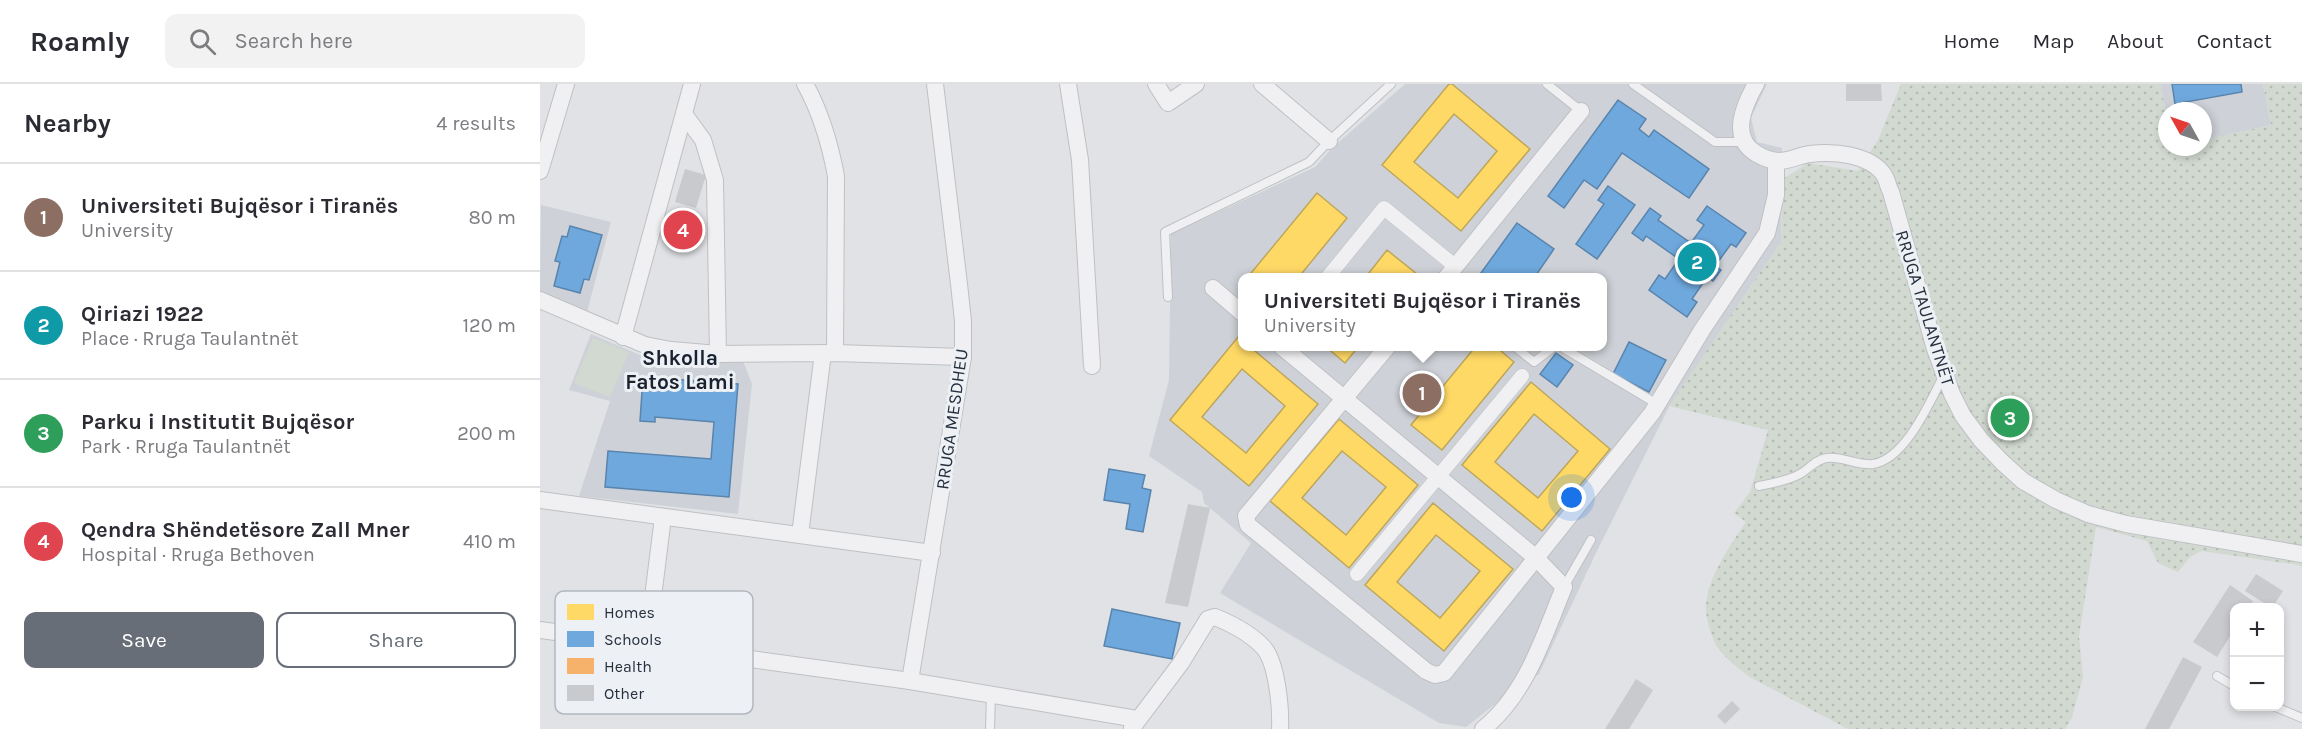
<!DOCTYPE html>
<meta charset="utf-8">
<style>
:root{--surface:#fff;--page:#f2f2f3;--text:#2b2b33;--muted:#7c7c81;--line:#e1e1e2;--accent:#686e78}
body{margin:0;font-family:Karla,sans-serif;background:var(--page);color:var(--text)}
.controls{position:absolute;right:18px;bottom:18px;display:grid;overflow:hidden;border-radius:12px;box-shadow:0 3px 9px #0003}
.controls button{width:54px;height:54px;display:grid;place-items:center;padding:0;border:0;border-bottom:2px solid var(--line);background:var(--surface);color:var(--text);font:30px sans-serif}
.compass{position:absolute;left:1618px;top:18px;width:54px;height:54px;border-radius:50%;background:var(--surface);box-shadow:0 3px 9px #0003;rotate:310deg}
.you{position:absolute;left:1032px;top:414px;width:21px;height:21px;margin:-15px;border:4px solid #fff;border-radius:50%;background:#1a73e8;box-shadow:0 0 0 9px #1a73e833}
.badge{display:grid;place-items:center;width:39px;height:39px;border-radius:50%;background:var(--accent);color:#fff;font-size:20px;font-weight:700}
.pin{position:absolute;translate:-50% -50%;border:3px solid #fff;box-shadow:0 2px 6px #0006}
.popup{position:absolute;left:698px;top:189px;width:369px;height:78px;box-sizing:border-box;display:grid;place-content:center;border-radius:12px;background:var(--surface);filter:drop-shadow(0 2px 4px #0005);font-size:20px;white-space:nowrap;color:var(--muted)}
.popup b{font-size:22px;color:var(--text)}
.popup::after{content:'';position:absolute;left:50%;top:100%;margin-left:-12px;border:12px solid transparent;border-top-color:var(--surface)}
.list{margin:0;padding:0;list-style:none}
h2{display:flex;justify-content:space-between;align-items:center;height:78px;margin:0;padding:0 24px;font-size:26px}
h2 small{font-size:20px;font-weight:400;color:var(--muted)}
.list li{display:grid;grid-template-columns:39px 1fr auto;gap:18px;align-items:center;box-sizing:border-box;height:108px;padding:0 24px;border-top:2px solid var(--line)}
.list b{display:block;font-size:22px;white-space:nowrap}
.list p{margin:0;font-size:20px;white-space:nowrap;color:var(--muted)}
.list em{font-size:20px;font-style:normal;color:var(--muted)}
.actions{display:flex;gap:12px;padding:18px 24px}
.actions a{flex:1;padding:14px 0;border:2px solid var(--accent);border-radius:12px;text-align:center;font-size:21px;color:var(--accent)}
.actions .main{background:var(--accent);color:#fff}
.icon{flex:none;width:33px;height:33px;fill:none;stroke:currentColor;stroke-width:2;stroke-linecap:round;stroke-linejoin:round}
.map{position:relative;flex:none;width:1762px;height:645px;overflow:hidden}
header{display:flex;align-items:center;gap:36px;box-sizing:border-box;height:84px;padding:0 30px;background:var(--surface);border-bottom:2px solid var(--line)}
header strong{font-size:28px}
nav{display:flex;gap:33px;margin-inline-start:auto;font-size:21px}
.search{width:420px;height:54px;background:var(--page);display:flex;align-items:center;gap:15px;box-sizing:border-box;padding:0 21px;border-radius:12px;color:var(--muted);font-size:22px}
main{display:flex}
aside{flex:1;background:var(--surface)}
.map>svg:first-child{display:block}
.built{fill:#ced2d8;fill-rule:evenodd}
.green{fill:#d1d9d0}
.park{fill:url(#park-dots)}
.homes{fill:#ffd966;stroke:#bea65a;stroke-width:1.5;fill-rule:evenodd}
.schools{fill:#6fa8dc;stroke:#5984ad;stroke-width:1.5}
.health{fill:#f6b26b;stroke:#b88b5e;stroke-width:1.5}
.building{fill:#c8cacd}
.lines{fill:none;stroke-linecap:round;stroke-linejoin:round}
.service-casing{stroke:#bec0c3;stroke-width:10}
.pedestrian-casing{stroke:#bec0c3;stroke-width:15}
.minor-casing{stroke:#bec0c3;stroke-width:18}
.service{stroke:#f0f0f2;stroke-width:8}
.pedestrian{stroke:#f0f0f2;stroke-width:14}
.minor{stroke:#f0f0f2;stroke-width:16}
.labels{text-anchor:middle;stroke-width:6;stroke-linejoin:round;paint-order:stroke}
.street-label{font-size:18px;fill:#27303e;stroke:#edf1f5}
.quarter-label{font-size:21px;font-weight:bold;fill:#1a212f;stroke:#edf1f5}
.key{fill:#edf1f5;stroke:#b2b7be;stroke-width:1.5}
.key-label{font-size:16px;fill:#27303e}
</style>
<header>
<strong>Roamly</strong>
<div class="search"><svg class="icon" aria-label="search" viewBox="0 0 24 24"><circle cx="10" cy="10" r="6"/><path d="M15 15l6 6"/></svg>Search here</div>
<nav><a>Home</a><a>Map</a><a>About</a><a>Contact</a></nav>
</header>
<main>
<aside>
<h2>Nearby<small>4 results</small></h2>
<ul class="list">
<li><span class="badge" style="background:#8d6e63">1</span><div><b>Universiteti Bujqësor i Tiranës</b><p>University</p></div><em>80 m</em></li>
<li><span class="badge" style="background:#0f9aa8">2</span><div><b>Qiriazi 1922</b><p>Place · Rruga Taulantnët</p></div><em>120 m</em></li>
<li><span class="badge" style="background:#2e9e5b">3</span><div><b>Parku i Institutit Bujqësor</b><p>Park · Rruga Taulantnët</p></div><em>200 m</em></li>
<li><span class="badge" style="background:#e0444e">4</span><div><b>Qendra Shëndetësore Zall Mner</b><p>Hospital · Rruga Bethoven</p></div><em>410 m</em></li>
</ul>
<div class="actions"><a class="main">Save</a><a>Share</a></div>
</aside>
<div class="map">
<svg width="1762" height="645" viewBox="0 0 1762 645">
<defs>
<pattern id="park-dots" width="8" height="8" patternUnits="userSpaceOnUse" patternTransform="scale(1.5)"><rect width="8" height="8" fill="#d1d9d0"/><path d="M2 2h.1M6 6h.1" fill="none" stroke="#b3bbb4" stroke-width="1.8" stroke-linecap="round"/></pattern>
</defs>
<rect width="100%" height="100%" fill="#e0e2e5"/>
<g class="built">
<path d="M865 0H1227L1211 34 1217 58 1242 64 1241 158 1129 323 1056 469 999 590 959 617 926 643 899 639 680 509 711 459 664 419 662 408 609 372 629 296 631 150 775 83 792 64ZM702 194H1062V262H702Z"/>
<path d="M1620 0H1723L1731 41 1663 56V27H1627V32Z"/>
<path d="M1 121 71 138 47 228 0 208Z"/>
<path d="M51 250 100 271 122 276 203 277 212 300 198 430 39 412 70 317 29 306Z"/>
</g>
<path class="green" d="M53 254 89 268 70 313 34 299Z"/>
<path class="park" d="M1361 0H1620L1627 32V63H1663V56L1731 41 1723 0H1762V483L1758 481 1662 467 1650 473 1638 488 1618 479 1607 457 1556 443 1539 552 1543 593 1532 633 1525 645H1308L1208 592C1197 583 1182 572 1175 559 1171 550 1165 532 1166 522 1168 492 1190 462 1206 438L1194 429 1210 408 1228 346 1129 322 1241 158 1243 95 1268 79 1318 87 1338 56Z"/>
<g class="homes">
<path d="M909 0H912L990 65 921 147 842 81ZM914 30 957 67 918 114 874 78Z"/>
<path d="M777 109 807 134 758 194H707Z"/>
<path d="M847 166 878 191 876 194H825Z"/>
<path d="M698 253 702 256V262H709L778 320 709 402 630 336ZM702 285 745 322 706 369 662 333Z"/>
<path d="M785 262H819L805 279Z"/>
<path d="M936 262H955L974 278 902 366 871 341Z"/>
<path d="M991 298 1070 365 1002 447 922 381ZM994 330 1038 367 998 414 955 378Z"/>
<path d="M799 335 878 401 809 484 730 417ZM802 367 846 403 806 451 762 414Z"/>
<path d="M893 419 973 485 904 567 825 501ZM896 451 940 487 900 534 857 498Z"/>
</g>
<g class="schools">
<path d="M1632 0H1701L1702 8 1635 20Z"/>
<path d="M1078 16 1106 35 1099 45 1109 53 1114 46 1169 85 1149 114 1082 69 1057 105 1044 96 1024 124 1008 112Z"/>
<path d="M1068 102 1095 121 1057 175 1036 160 1064 120 1058 116Z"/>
<path d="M1167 122 1206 149 1196 163 1191 160 1175 182 1181 186 1173 197 1167 193 1152 215 1157 218 1147 233 1109 206 1119 191 1125 195 1139 175 1106 152 1103 157 1092 149 1110 124 1121 132 1118 136 1151 159 1164 141 1157 136Z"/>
<path d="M977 139 1014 165 994 194H946L941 189Z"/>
<path d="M30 142 62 151 49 196 44 195 40 209 14 202 20 178 15 177 22 152 27 153Z"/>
<path d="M1089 258 1126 276 1109 308 1073 290Z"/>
<path d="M1016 269 1033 281 1017 303 1000 290Z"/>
<path d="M103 293 198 300 189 413 65 403 68 367 171 375 174 338 115 333V338L100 337Z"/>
<path d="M569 385 605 391 602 404 611 406 603 448 586 445 590 420 564 416Z"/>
<path d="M572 525 640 539 632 575 564 562Z"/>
</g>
<path class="health" d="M132 132 160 139 155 160 127 153Z"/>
<g class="building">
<path d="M1306 0H1341L1342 17H1306Z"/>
<path d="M145 85 166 91 156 124 135 118Z"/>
<path d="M648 420 670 424 648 523 625 519Z"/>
<path d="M1716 490 1743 507 1732 524 1705 507Z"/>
<path d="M1690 501 1713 517 1709 524H1694V546L1677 573 1653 558Z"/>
<path d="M1643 573 1662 583 1629 645H1605Z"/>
<path d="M1096 595 1113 606 1089 645H1065Z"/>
<path d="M1192 617 1200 625 1185 640 1177 632Z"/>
</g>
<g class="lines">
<g class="service-casing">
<g id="service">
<path d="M1007 0 1041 27"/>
<path d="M1093 0 1175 58H1204"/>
<path d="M628 213 625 148 769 78 789 57 851 0"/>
<path d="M974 262 994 278 1015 262"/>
<path d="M1020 262 1117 320"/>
<path d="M1219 402C1233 399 1247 397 1260 390 1269 385 1276 375 1287 374 1302 372 1319 382 1333 380 1366 375 1390 317 1404 291"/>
<path d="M1024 503 1051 456"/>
<path d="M1677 592 1694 602"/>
<path d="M1733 622 1762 634"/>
<path d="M450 645 451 610"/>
</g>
</g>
<g class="pedestrian-casing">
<g id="pedestrian">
<path d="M787 194 844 124 915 182"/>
<path d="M817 490 982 292"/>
</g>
</g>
<g class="minor-casing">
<g id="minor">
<path d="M265 0C281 29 290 60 296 92L295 269"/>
<path d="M528 0 540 76 552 282"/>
<path d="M616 0 628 19 656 0"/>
<path d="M722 0 789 57"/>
<path d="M1216 0C1204 21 1189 54 1217 70 1224 74 1231 77 1239 77 1250 77 1260 71 1270 70 1293 67 1330 70 1344 91 1347 95 1348 103 1351 108L1395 265 1412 310 1423 332 1441 356 1462 378 1483 397 1516 416 1548 430 1586 440 1762 470"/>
<path d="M144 30 163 56 175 96 178 270"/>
<path d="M0 87 26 0"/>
<path d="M906 194 1041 27"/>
<path d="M673 204 702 229"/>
<path d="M0 216 105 261 131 266 178 270 295 269 423 273"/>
<path d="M83 253 152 0"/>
<path d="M741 262 995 473 1024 503C1003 554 987 609 943 645"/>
<path d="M848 262 706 432 708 441 886 587 895 591 904 589 1112 329 1162 246 1227 149 1236 111V77"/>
<path d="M0 416 392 469"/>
<path d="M260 451 283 269"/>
<path d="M0 546 370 597 597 635"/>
<path d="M107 561 123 433"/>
<path d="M370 597 423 273V237L419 200 395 0"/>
<path d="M592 644 641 579 668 535 675 533C692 540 710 549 723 563 737 578 741 624 740 645"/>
</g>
</g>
<use href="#service" class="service"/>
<use href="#pedestrian" class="pedestrian"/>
<use href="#minor" class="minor"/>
</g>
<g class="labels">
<g class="street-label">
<text transform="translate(1385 224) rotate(73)" y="6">RRUGA TAULANTNËT</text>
<text transform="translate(412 335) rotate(-82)" y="6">RRUGA MESDHEU</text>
</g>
<g class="quarter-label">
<text x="140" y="281">Shkolla<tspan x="140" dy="24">Fatos Lami</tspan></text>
</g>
</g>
<rect x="15" y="507" width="198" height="123" rx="9" class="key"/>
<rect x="27" y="520" width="27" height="16" fill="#ffd966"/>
<rect x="27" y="547" width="27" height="16" fill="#6fa8dc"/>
<rect x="27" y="574" width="27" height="16" fill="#f6b26b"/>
<rect x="27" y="601" width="27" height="16" fill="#c8cacd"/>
<g class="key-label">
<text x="64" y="534">Homes</text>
<text x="64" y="561">Schools</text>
<text x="64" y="588">Health</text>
<text x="64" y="615">Other</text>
</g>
</svg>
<div class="controls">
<button>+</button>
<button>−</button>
</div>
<svg class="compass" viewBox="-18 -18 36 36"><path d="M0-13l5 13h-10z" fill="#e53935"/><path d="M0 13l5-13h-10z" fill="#7c7c81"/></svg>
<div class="you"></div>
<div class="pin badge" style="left:882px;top:309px;background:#8d6e63">1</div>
<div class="popup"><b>Universiteti Bujqësor i Tiranës</b>University</div>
<div class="pin badge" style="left:1157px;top:178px;background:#0f9aa8">2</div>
<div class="pin badge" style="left:1470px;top:334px;background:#2e9e5b">3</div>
<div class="pin badge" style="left:143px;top:146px;background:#e0444e">4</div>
</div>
</main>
